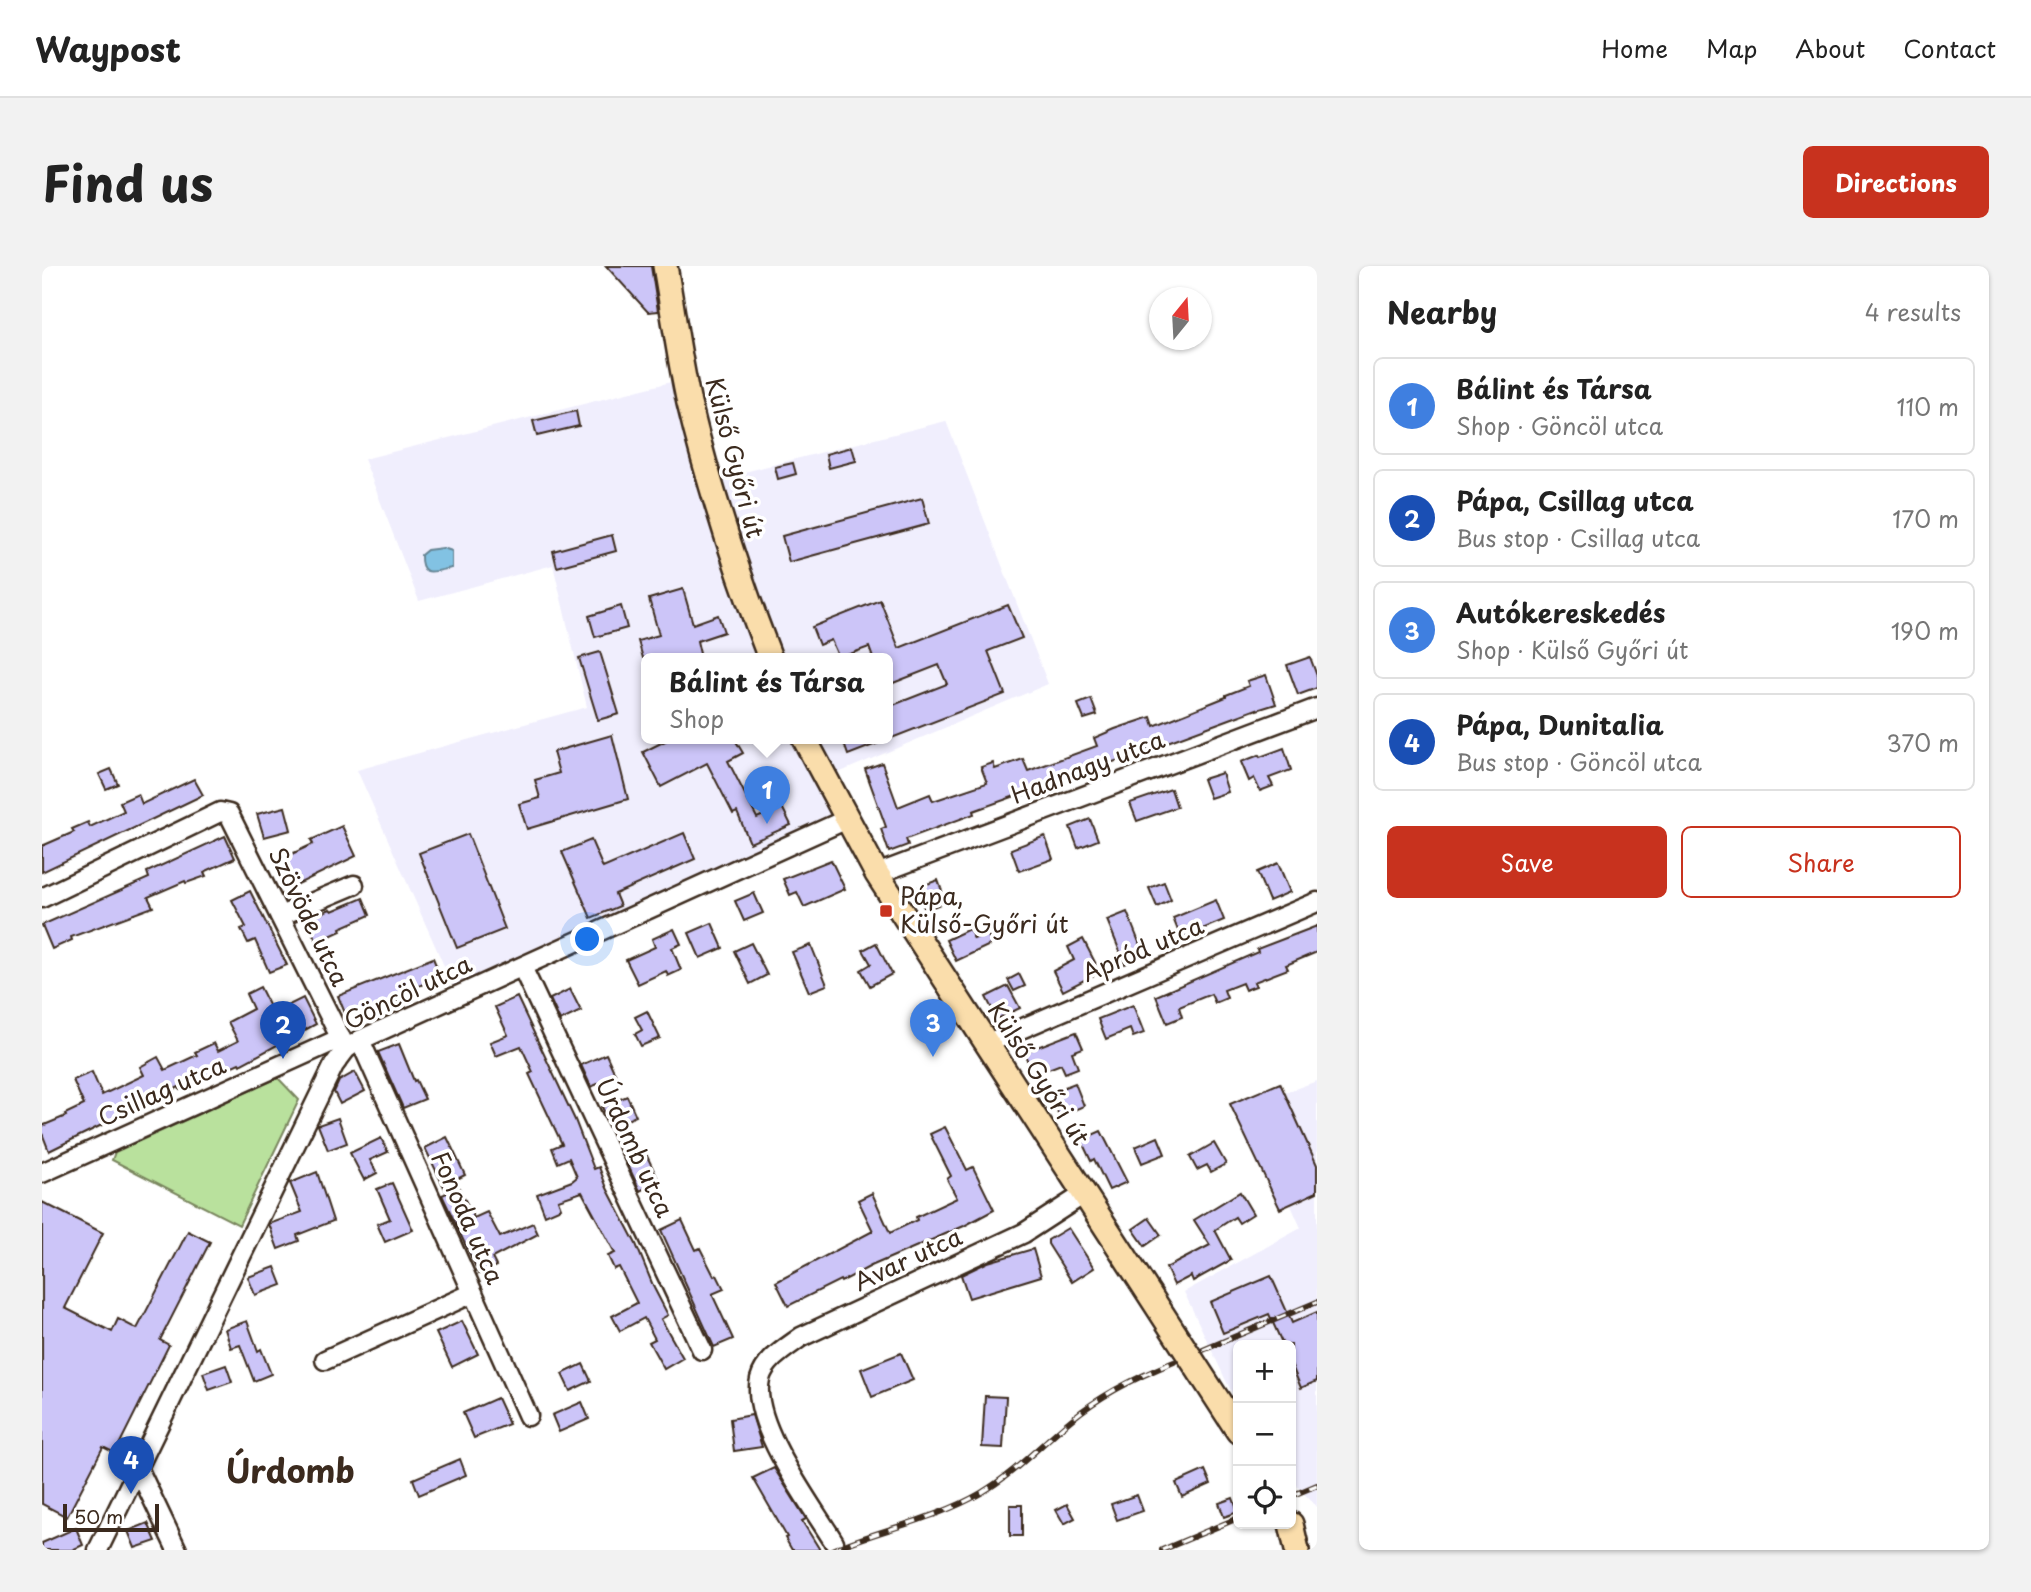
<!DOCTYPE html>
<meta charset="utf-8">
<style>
:root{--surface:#fff;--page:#f2f2f2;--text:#222;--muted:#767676;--line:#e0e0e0;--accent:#c8321e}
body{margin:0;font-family:"Playpen Sans",sans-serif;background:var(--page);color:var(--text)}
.controls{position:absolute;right:21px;bottom:21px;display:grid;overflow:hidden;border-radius:10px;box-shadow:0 2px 5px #0004}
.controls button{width:63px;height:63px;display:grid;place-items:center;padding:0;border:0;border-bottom:2px solid var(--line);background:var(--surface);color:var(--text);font:35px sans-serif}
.compass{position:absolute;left:1107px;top:21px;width:63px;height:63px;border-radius:50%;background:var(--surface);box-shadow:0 2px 5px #0004;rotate:18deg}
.scale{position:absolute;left:21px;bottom:18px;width:96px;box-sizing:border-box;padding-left:7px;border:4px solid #3b2a1e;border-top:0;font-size:19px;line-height:24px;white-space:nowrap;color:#3b2a1e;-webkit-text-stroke:5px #fff;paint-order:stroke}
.you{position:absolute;left:546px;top:674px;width:24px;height:24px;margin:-18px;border:5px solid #fff;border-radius:50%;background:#1a73e8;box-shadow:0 0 0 10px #1a73e833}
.badge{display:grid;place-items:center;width:46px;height:46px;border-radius:50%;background:var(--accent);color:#fff;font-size:23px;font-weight:700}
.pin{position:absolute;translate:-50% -58px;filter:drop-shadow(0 2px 4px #0008)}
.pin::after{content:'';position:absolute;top:37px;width:24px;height:21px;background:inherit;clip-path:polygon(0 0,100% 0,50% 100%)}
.popup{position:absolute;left:599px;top:387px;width:252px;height:91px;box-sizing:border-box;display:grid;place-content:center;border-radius:10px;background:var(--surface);filter:drop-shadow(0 2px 5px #0005);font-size:23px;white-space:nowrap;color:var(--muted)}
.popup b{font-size:26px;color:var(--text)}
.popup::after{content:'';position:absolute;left:50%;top:100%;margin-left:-14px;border:14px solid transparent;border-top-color:var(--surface)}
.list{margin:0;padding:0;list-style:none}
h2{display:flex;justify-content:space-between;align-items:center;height:91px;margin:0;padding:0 28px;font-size:30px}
h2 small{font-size:23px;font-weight:400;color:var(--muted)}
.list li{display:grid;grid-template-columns:46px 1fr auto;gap:21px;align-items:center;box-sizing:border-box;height:98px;margin:0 14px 14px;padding:0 14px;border:2px solid var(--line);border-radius:10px}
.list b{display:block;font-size:26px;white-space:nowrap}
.list p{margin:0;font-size:23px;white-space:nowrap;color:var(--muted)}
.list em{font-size:23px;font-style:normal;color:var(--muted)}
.actions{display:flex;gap:14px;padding:21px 28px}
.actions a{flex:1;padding:16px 0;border:2px solid var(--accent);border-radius:10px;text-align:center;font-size:24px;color:var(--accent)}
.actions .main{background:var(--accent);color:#fff}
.icon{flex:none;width:38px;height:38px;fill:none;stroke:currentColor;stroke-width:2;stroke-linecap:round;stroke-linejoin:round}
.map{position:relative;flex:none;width:1275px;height:1284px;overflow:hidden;border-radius:10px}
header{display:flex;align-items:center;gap:42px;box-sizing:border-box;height:98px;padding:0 35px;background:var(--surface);border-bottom:2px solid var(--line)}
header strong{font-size:33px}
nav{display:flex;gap:38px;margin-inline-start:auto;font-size:24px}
.intro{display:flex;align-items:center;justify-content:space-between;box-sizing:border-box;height:168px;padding:0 42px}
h1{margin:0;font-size:49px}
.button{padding:18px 32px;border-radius:10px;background:var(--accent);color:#fff;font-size:24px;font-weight:700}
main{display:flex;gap:42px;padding:0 42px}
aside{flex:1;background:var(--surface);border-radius:10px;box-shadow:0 2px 5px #0004}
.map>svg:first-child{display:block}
.built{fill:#f0eefd;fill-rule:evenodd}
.green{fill:#b9e19d;stroke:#7a865e;stroke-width:2}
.water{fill:#82c2e3;stroke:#668594;stroke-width:2}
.building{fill:#ccc5f8;stroke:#3b2a1e;stroke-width:2}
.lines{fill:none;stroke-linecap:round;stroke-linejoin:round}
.minor-casing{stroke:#3b2a1e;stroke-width:23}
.major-casing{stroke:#3b2a1e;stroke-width:28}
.minor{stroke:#fff;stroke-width:18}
.major{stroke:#faddab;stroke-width:23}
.rail-casing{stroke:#3b2a1e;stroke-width:6}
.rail{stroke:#fff;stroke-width:3.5;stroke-dasharray:10;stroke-linecap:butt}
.poi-dot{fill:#c8321e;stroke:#fff;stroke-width:2.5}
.labels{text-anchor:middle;stroke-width:7;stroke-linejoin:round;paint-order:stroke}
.street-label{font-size:24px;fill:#3b2a1e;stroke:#fff}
.poi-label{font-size:24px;fill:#3b2a1e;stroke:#fff;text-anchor:start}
.district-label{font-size:32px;font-weight:bold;fill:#3b2a1e;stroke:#fff}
</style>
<header>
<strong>Waypost</strong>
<nav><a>Home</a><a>Map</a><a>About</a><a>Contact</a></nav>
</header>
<div class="intro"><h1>Find us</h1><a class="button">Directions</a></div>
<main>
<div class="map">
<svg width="1275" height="1284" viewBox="0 0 1275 1284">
<rect width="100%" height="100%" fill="#fff"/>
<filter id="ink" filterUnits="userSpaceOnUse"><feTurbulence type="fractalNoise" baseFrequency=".0143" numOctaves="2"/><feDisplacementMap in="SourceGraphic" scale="14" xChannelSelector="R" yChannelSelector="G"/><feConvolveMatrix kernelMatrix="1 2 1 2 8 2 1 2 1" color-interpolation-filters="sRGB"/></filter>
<g filter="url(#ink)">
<g class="built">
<path d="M633 115 659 217 904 155 1006 418 775 516 792 554 411 720 315 504 545 441 511 299 377 335 322 193ZM604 392H846V472H604Z"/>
<path d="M1275 815V1241L1249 1214V1079H1196V1140L1142 1026 1259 962 1205 840Z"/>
</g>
<path class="green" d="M236 812 257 834 197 959 70 894 73 886Z"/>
<path class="water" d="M401 282 410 285V302C394 304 378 314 379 289L385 284Z"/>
<g class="building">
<path d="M564 0H609L616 45 606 46Z"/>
<path d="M534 145 537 160 495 170 491 155Z"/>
<path d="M810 181 814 195 787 202 784 188Z"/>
<path d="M751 197 754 208 736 213 733 201Z"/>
<path d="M880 232 887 258 747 296 740 270Z"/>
<path d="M570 269 574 285 515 301 511 285Z"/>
<path d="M641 323 651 358 676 349 682 366 655 375 659 392H601L596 375 617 369 607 333Z"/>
<path d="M838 334 857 382 966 339 980 372 946 385 963 428 806 489 800 472H846V441L905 418 897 399 846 419V392H831L827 381 797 392 789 374 777 379 770 361Z"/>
<path d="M579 340 585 362 553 371 547 350Z"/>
<path d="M558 386 577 448 556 454 537 392Z"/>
<path d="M1268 391 1275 410V422L1256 429 1245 399Z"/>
<path d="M1224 409 1234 438 1215 444V443L976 531V529L931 545 932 548 864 573 866 579 847 586 839 563 844 561 823 503 840 497 856 541 888 528 891 535 945 517 939 501 951 497 953 503 981 493 986 505 1055 480 1052 472 1073 463 1109 451 1112 460 1184 431V429L1207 420 1205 415Z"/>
<path d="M1049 433 1055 449 1042 453 1036 438Z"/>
<path d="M570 469 586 533 485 563 477 538 498 532 493 514 517 507 511 486Z"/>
<path d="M629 472H692L701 487 686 495 715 552 740 541 749 559 708 577 695 546 691 548 665 497 619 521 601 486Z"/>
<path d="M1242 482 1249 504 1227 512 1231 520 1218 525 1212 512 1207 515 1199 496 1217 489 1218 491Z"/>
<path d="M69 503 76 518 64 523 57 508Z"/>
<path d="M1180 507 1186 526 1168 532 1161 513Z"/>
<path d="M152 513 161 529 0 606V580L32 566 30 563 46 556 48 561 82 545 78 536 96 528 100 538Z"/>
<path d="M1129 523 1135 541 1095 555 1088 537Z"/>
<path d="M243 541 249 564 222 571 215 548Z"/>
<path d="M1048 553 1056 574 1036 582 1028 561Z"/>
<path d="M300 560 314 590 252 620 239 593 271 578 269 574Z"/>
<path d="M642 567 653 593 573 628 578 640 549 652 520 586 549 574 561 602Z"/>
<path d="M426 568 463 663 415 682 377 587Z"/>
<path d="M183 570 193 592 162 606 164 610 144 617 143 615 106 631 111 641 29 671 30 674 10 683 0 659 107 612 105 606Z"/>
<path d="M1003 570 1011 593 977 605 969 583Z"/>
<path d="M789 594 803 623 762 641 755 626 748 629 741 613Z"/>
<path d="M1236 597 1248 626 1227 635 1215 606Z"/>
<path d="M896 614 904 636 883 644 874 622Z"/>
<path d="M1122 616 1129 634 1115 641 1107 622Z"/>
<path d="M208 625 245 699 227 706 213 674 206 677 199 663 204 661 190 634Z"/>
<path d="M712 627 721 647 702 655 693 635Z"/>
<path d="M321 632 328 649 298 662 299 665 275 676 264 654 288 643 290 645Z"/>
<path d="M1174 634 1182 654 1139 672 1131 652Z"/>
<path d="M1085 646 1102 689 1083 698 1065 654Z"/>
<path d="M670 657 681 682 658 692 647 667Z"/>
<path d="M1275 660V686L1244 699 1246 703 1212 716 1214 720 1203 724 1200 717 1182 724 1185 732 1173 737 1169 728 1137 741 1140 751 1125 757 1114 730 1216 686 1215 683Z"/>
<path d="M632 663 639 678 630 682 639 704 626 710 624 705 596 718 584 694 613 681 610 673Z"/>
<path d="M927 663 932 673 945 667 950 678 914 695 904 674Z"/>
<path d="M1041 673 1058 706 1021 725 1011 705 1032 694 1026 681Z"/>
<path d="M709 677 725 709 708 718 692 685Z"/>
<path d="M834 677 850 708 828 720 819 704 829 698 821 684Z"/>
<path d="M769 679 785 719 767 726 750 686Z"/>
<path d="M391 692 399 711 364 725 367 730 307 757 296 730Z"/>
<path d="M977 708 983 720 972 725 966 714Z"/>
<path d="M966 720 978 742 955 753 944 731Z"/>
<path d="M218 721 231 747 261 732 274 758 198 799 197 797 138 824 137 821 7 885 0 867V860L24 850 23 848 42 839 31 814 50 806 60 829 102 809 98 801 116 791 123 804 155 789 153 786 172 777 176 785 196 775 186 756 211 743 204 728Z"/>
<path d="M528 723 539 745 518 755 508 733Z"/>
<path d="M475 731 533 854 552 903 557 901 565 922 594 978 612 1022 626 1049 619 1053 641 1092 622 1103 607 1076 613 1073 602 1052 578 1065 570 1050 595 1037 577 1001 572 1003 566 990 573 987 540 926 516 934 519 942 503 949 495 928 530 915 535 911 527 892 516 897 510 882 520 878 487 808 491 806 479 780 454 790 448 776 466 769 453 741Z"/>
<path d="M1091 739 1102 767 1091 771 1088 763 1064 773 1056 753Z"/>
<path d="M605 745 618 772 599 780 593 768 600 764 593 751Z"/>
<path d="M1034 766 1041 782 1030 786 1036 802 1023 807 1019 798 991 809 982 786Z"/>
<path d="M357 778 372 815 374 814 383 833 361 842 336 786Z"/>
<path d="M564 788 574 810 549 821 539 799Z"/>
<path d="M313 806 323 825 298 838 292 826 297 815Z"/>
<path d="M1033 817 1042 840 1017 850 1007 827Z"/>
<path d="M1238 817 1275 899V926L1238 943 1188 838Z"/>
<path d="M585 830 594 850 569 861 560 841Z"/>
<path d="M296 852 305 877 286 884 276 859Z"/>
<path d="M903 861 925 904 931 901 952 944 922 960 829 1000 799 1016 798 1014 746 1040 734 1016 831 965 816 934 830 927 848 967 875 954 874 951 915 932 905 913 909 910 888 868Z"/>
<path d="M1059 865 1085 916 1067 924 1052 893 1049 895 1039 874Z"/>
<path d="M405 871 423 909 413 914 432 952 445 946 458 971 491 957 496 968 450 992 454 1000 437 1008 400 929 405 927 383 882Z"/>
<path d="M1116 871 1123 888 1100 897 1093 881Z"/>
<path d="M339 872 346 886 328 894 335 907 322 914 308 887Z"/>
<path d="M1172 877 1184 898 1169 906 1165 899 1155 904 1148 891Z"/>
<path d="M604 888 617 915 598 925 585 897Z"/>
<path d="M275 906 291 955 255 969 257 975 236 983 227 958 260 946 248 917Z"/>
<path d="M350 917 371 964 343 976 335 958 348 953 335 923Z"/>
<path d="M1198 926 1211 948 1197 957 1193 951 1173 964 1189 994 1151 1015 1149 1010 1132 1019 1124 1002 1168 979 1152 954Z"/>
<path d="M0 936 61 967 23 1042 70 1066 76 1053 95 1063 146 965 168 976 118 1074 127 1079 73 1187 61 1181 25 1251 0 1238Z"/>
<path d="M1107 952 1119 969 1103 980 1091 963Z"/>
<path d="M640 954 654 984 658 982 672 1010 675 1009 682 1023 670 1028 691 1073 672 1081 619 964Z"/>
<path d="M1026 962 1052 1002 1030 1016 1006 978V974Z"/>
<path d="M991 983 999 1010 927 1032 919 1009 946 996Z"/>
<path d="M233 1001 240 1019 213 1029 206 1011Z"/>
<path d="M1229 1010 1250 1057 1275 1046V1115L1259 1122 1249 1098V1079H1241L1227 1048 1181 1067 1168 1036Z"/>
<path d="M205 1055 216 1085 219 1083 229 1108 212 1115 198 1079 189 1082 183 1063Z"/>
<path d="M420 1055 436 1088 410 1101 394 1067Z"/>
<path d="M859 1087 871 1114 830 1131 819 1103Z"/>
<path d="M541 1098 549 1115 528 1125 520 1108Z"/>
<path d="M184 1099 190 1116 167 1124 161 1107Z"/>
<path d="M943 1130 964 1131 961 1182 940 1181Z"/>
<path d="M455 1132 467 1158 432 1172 421 1147Z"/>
<path d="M540 1136 547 1153 517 1166 510 1149Z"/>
<path d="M710 1149 720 1181 692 1185 688 1153Z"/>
<path d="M418 1193 424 1209 377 1229 371 1213Z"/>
<path d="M732 1202 764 1253 760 1255 778 1284H750L743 1272 745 1271 711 1212Z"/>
<path d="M1163 1204 1169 1218 1140 1231 1134 1217Z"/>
<path d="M1095 1229 1101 1245 1075 1254 1069 1238Z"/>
<path d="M1191 1232 1196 1246 1182 1251 1177 1237Z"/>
<path d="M1025 1238 1033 1252 1022 1258 1014 1244Z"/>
<rect x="968" y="1239" width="12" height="31"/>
<path d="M106 1257 114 1275 93 1282 86 1265Z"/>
<path d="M34 1262 41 1279 30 1284H0V1277Z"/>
</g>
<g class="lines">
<g class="minor-casing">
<g id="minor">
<path d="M835 608 1275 442"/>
<path d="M0 632 178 546 187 548 304 783"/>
<path d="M238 650 312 619"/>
<path d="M480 701 660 1084"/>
<path d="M318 774 486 1150"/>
<path d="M946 777 1275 636"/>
<path d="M0 907 299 772"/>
<path d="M283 1094 431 1027"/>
<path d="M96 1202 135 1284"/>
<path d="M792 1276C769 1238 708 1157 718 1113 723 1094 744 1082 759 1071L982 967 1042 928"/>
<path d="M56 1284 292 799 304 783 318 774 805 553"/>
</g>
</g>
<g class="major-casing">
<g id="major">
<path d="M623 0C631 45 637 92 647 137 668 224 696 309 728 392"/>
<path d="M762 472 835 608 1196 1165"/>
<path d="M1249 1258 1255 1284"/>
</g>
</g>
<use href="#minor" class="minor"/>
<use href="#major" class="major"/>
<g class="rail-casing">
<g id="rail">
<path d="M1161 1084 1275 1036"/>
<path d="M1249 1230 1275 1219"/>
<path d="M790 1284C839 1263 893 1254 939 1227 973 1207 999 1178 1030 1153 1060 1128 1095 1111 1132 1096"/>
<path d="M1120 1284 1196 1252"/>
</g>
</g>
<use href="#rail" class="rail"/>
</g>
</g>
<rect class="poi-dot" x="837" y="638" width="14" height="14" rx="3.5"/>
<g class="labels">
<g class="street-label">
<text transform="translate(692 192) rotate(75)" y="8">Külső Győri út</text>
<text transform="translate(1046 502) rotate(-21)" y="8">Hadnagy utca</text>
<text transform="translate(266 651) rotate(64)" y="8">Szövöde utca</text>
<text transform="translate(1101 684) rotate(-23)" y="8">Apród utca</text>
<text transform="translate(366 727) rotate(-26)" y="8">Göncöl utca</text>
<text transform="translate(996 808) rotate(57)" y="8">Külső Győri út</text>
<text transform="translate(120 826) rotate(-24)" y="8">Csillag utca</text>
<text transform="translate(592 882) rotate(65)" y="8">Úrdomb utca</text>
<text transform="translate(425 952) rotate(66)" y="8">Fonoda utca</text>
<text transform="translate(866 994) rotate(-25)" y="8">Avar utca</text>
</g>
<g class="poi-label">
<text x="858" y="639">Pápa,<tspan x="858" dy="28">Külső-Győri út</tspan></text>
</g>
<g class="district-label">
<text x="248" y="1217">Úrdomb</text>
</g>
</g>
</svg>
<div class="controls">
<button>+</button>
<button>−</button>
<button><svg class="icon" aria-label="locate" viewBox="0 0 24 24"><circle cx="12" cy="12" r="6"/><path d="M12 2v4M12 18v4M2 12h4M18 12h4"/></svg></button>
</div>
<svg class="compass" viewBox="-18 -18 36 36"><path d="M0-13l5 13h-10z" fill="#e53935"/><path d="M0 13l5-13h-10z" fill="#767676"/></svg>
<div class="scale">50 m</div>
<div class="you"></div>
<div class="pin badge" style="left:725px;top:558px;background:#3f7fe0">1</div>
<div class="popup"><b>Bálint és Társa</b>Shop</div>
<div class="pin badge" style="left:241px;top:793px;background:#1a4fb4">2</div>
<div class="pin badge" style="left:891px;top:791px;background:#3f7fe0">3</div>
<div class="pin badge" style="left:89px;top:1228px;background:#1a4fb4">4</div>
</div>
<aside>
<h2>Nearby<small>4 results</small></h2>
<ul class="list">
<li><span class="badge" style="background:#3f7fe0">1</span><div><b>Bálint és Társa</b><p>Shop · Göncöl utca</p></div><em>110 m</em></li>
<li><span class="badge" style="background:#1a4fb4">2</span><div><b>Pápa, Csillag utca</b><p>Bus stop · Csillag utca</p></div><em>170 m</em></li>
<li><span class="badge" style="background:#3f7fe0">3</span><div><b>Autókereskedés</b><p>Shop · Külső Győri út</p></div><em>190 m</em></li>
<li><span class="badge" style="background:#1a4fb4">4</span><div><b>Pápa, Dunitalia</b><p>Bus stop · Göncöl utca</p></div><em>370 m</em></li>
</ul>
<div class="actions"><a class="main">Save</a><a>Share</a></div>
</aside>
</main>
